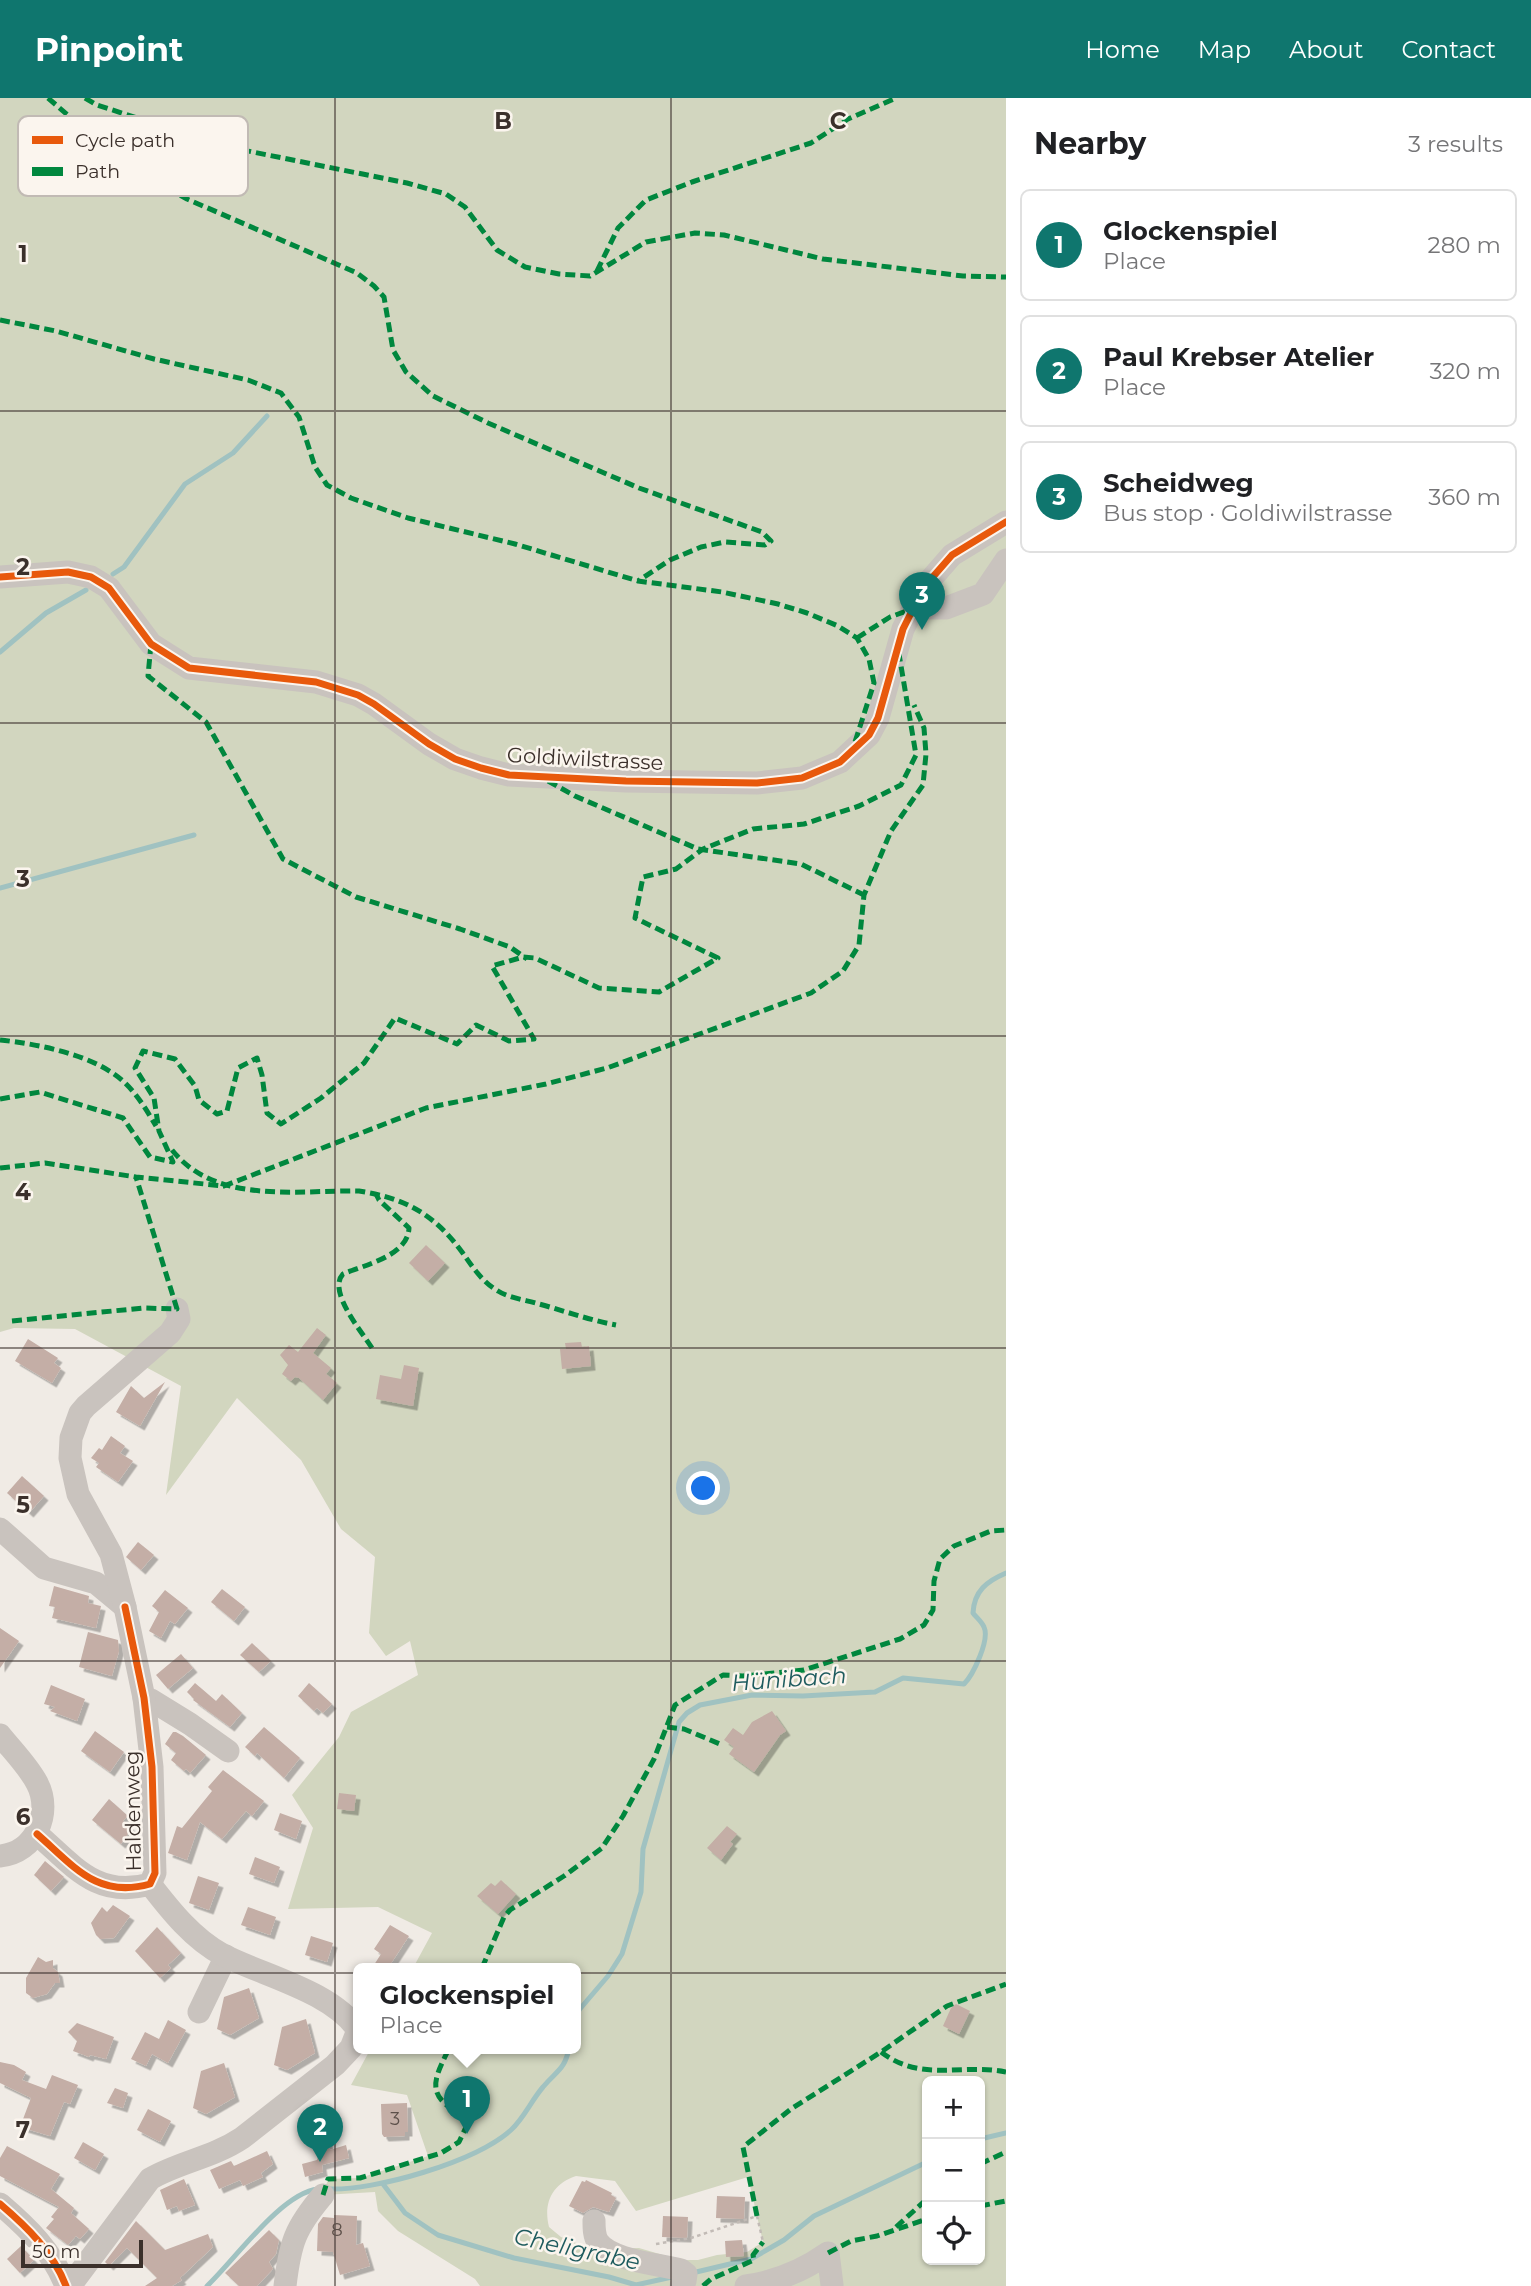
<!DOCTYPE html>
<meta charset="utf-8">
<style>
:root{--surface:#fff;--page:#f6f6f6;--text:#202124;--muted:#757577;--line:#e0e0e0;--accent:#0f766e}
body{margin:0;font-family:Montserrat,sans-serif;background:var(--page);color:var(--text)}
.controls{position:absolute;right:21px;bottom:21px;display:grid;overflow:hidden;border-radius:10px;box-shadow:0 2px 5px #0004}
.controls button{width:63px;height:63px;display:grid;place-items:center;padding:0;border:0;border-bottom:2px solid var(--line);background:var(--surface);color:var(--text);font:35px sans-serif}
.scale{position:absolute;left:21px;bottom:18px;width:122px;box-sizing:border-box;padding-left:7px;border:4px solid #3b302b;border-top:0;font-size:19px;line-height:24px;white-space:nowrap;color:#3b302b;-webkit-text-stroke:5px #fbf5ee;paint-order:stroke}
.you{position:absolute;left:704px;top:1391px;width:24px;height:24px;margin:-18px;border:5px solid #fff;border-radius:50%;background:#1a73e8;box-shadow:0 0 0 10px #1a73e833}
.badge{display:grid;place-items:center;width:46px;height:46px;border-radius:50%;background:var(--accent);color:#fff;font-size:23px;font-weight:700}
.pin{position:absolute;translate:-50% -58px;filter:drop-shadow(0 2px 4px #0008)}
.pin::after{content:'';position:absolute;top:37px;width:24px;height:21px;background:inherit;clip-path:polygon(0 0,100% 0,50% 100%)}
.popup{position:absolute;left:353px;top:1865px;width:228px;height:91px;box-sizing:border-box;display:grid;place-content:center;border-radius:10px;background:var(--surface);filter:drop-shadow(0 2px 5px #0005);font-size:23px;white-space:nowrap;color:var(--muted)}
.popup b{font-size:26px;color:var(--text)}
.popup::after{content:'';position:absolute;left:50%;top:100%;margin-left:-14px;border:14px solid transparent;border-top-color:var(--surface)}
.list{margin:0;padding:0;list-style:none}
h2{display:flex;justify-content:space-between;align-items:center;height:91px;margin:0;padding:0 28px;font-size:30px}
h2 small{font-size:23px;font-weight:400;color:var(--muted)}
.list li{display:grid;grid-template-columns:46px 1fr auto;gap:21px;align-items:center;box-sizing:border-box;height:112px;margin:0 14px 14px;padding:0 14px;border:2px solid var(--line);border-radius:10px}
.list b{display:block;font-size:26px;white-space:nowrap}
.list p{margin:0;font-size:23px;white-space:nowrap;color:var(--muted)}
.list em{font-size:23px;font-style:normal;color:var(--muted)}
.icon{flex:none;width:38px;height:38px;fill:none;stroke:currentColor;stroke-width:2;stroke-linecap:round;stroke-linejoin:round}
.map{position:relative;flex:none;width:1006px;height:2188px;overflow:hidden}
header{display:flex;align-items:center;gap:42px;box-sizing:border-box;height:98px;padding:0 35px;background:var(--accent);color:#fff}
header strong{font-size:33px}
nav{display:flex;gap:38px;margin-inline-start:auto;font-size:24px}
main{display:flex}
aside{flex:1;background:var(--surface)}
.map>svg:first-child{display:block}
.green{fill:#d2d6bf;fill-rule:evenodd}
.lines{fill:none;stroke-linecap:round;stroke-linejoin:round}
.stream{stroke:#a0c2c1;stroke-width:5}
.building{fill:#c4aea6;filter:url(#shadow)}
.path{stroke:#c2bbb6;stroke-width:2.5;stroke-dasharray:3.5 3.5;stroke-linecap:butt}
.minor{stroke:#c9c3be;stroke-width:23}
.quiet{stroke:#00873e;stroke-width:5;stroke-dasharray:10 5;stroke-linecap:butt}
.cycleway-casing{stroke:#fbf5ee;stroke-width:11}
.cycleway{stroke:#e8590c;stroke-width:7}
.grid{fill:none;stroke:#3b302b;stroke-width:2;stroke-opacity:0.55}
.labels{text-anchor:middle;stroke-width:5;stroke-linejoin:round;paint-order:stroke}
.number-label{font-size:18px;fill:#5d504a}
.street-label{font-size:21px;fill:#3b302b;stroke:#fbf5ee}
.water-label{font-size:23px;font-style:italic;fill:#1e5b5e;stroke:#fbf5ee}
.key{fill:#fbf5ee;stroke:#c1bab4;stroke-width:2}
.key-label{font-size:19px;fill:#3b302b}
.grid-label{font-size:23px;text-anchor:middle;font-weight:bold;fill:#3b302b;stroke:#fbf5ee;stroke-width:5;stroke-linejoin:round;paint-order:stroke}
</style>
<header>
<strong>Pinpoint</strong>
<nav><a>Home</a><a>Map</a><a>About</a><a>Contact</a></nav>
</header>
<main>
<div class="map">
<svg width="1006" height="2188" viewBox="0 0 1006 2188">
<defs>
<filter id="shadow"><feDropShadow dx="4.5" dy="4.5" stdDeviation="0" flood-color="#0004"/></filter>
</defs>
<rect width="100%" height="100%" fill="#f0ebe5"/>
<path class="green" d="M0 0H1006V2188H480L475 2181 398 2133 378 2113 375 2094 323 2097 328 2081 360 2080 428 2058 407 1997 351 1987 371 1950H576V1870H413L432 1835 378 1809 288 1811 313 1730 292 1697 339 1639 351 1614 418 1577 410 1543 386 1558 369 1535 375 1459 341 1431 301 1362 237 1300 166 1397 181 1288 75 1231 14 1230 0 1234ZM927 1983H980V2162H927ZM576 2078 615 2083 636 2113 748 2079 763 2144 747 2154 717 2157 698 2162H680L639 2150 591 2151 561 2139 549 2129C543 2105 552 2086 576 2078Z"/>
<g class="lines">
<g class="stream">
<path d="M113 476 124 469 185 386 233 355 267 318"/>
<path d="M0 554 46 515 86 492"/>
<path d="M0 790 194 737"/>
<path d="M576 1921 579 1912 608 1878 622 1856 641 1794 643 1751 679 1624 687 1615 700 1607 752 1597 803 1598 875 1594 903 1580 964 1586C973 1577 990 1542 984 1529 982 1524 976 1519 973 1515 974 1493 987 1483 1006 1475"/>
<path d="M980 2041 1006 2035"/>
<path d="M383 2086 405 2115 438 2137 514 2160 609 2179 636 2187 672 2179"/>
<path d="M328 2091C375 2093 475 2064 511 2032 524 2020 531 2003 543 1989 556 1973 565 1972 569 1950"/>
<path d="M692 2175 751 2161 784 2142 814 2118 927 2064"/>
<path d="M207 2188C234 2163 281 2095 318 2091"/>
</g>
</g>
<g class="building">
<path d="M426 1147 445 1165 428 1183 409 1165Z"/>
<path d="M317 1230 326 1237 313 1255 331 1270 326 1276 337 1285 323 1302 299 1280 295 1279 291 1283 282 1276 288 1267 280 1257 289 1247 298 1254Z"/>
<path d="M28 1241 58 1260 54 1265 61 1270 52 1285 15 1263Z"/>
<path d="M581 1244 582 1249 589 1248 591 1268 562 1271 560 1251H566L565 1245Z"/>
<path d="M404 1267 419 1270 413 1308 376 1301 380 1277 401 1281Z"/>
<path d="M165 1284 140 1328 116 1314 131 1288 144 1300Z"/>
<path d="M111 1338 125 1348 120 1355 133 1363 118 1384 96 1369 99 1365 91 1360 99 1350 102 1352Z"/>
<path d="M22 1378 44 1398 29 1415 7 1395Z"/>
<path d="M138 1444 154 1457 141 1472 126 1459Z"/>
<path d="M54 1488 89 1498 88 1505 101 1508 96 1530 52 1520 55 1509 49 1508Z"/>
<path d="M222 1491 245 1509 234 1523 211 1504Z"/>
<path d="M165 1492 188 1510 175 1526 170 1523 161 1540 149 1533 159 1514 152 1508Z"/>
<path d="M0 1530 19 1543 0 1570Z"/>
<path d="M88 1534 118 1542 119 1553 112 1578 79 1569Z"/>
<path d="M252 1545 271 1563 259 1574 240 1557Z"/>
<path d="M181 1556 193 1570 168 1591 156 1577Z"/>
<path d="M195 1585 216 1603 222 1596 242 1615 230 1629 193 1602 194 1601 187 1594Z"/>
<path d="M309 1585 332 1606 323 1615 317 1610 314 1613 298 1598Z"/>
<path d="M51 1587 85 1601 77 1623 50 1613 55 1609 44 1606Z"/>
<path d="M772 1613 786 1633 780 1637 754 1674 729 1656 734 1649 724 1642 733 1630 743 1637 752 1624Z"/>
<path d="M264 1629 300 1660 284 1680 257 1655 255 1658 245 1649Z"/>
<path d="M95 1633 124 1654 110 1674 81 1653Z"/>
<path d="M173 1634H176L183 1638 206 1657 190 1675 186 1671 184 1673 171 1662 176 1655 165 1646Z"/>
<path d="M223 1672 264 1703 252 1718 246 1713 222 1741 200 1724 187 1762 168 1755 177 1728 182 1730 212 1693 208 1689Z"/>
<path d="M339 1695 356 1697 354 1713 337 1711Z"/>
<path d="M109 1701 128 1718 123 1723 132 1730 121 1746 92 1722Z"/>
<path d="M280 1715 302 1723 296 1741 274 1732Z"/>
<path d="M727 1728 737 1736 730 1744 733 1746 721 1762 707 1750Z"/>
<path d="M255 1759 280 1769 274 1785 249 1776Z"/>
<path d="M45 1763 64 1779 51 1793 34 1777Z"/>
<path d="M198 1778 219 1785 209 1812 189 1805Z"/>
<path d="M501 1782 516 1796 498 1816 477 1798 491 1785 495 1788Z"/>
<path d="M113 1807 130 1818 114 1840 100 1841 96 1837 91 1825 102 1809 107 1814Z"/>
<path d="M248 1809 276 1819 270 1837 241 1827Z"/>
<path d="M390 1827 409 1838 388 1870H372L381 1856 374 1851Z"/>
<path d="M157 1829 181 1855 168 1867 171 1870 160 1880 135 1853Z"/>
<path d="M311 1838 333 1845 327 1864 305 1857Z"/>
<path d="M38 1859 46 1864 53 1862V1870L58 1874 60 1885H55L47 1896 33 1900 26 1895V1880Z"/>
<path d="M249 1890 259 1920 230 1937 217 1931 224 1899Z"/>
<path d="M956 1906 970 1913 959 1936 943 1928 951 1910Z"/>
<path d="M306 1921 315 1955 287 1972 274 1967 282 1929Z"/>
<path d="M168 1922 186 1932 168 1965 152 1956 146 1968 131 1961 145 1934 159 1941Z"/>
<path d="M77 1925 114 1939 106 1961 90 1957 89 1959 73 1953 77 1943 68 1934Z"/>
<path d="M0 1964 14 1967 26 1974 22 1982 46 1991 52 1977 78 1987 70 2006 64 2004 50 2038 20 2029 31 2000 0 1985Z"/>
<path d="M224 1965 235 1999 206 2016 193 2010 201 1973Z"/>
<path d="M115 1990 128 1995 123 2010 107 2005Z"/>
<path d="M407 2005 408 2034H405V2038L384 2039 382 2036 381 2006Z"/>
<path d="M148 2011 171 2023 160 2044 137 2032Z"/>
<path d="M326 2034 330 2052 346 2047 349 2060 322 2067 323 2074 305 2079 302 2066 317 2062Z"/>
<path d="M83 2044 104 2056 95 2072 74 2060Z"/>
<path d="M7 2048 60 2076 51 2091 74 2110 71 2115 89 2131 80 2141 76 2138 68 2147 46 2130 54 2121 51 2119 59 2109 0 2078V2060Z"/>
<path d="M267 2053 273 2066 261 2075 263 2079 243 2088 240 2082 219 2091 210 2072 231 2063 234 2068Z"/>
<path d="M184 2081 195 2107 179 2113 177 2108 167 2112 160 2092Z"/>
<path d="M586 2082 612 2095 611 2097 616 2100 609 2114 593 2109 583 2115 569 2108 582 2083 585 2084Z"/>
<path d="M717 2098 745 2099 744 2121 716 2120Z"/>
<path d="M334 2117 357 2118 356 2147 363 2145 370 2168 340 2177 333 2154 317 2153 318 2126 323 2119 334 2120Z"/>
<path d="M663 2118 688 2119 687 2140 662 2139Z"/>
<path d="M136 2123 165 2152 208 2136 213 2149 180 2180 182 2182 172 2188H145L157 2180 127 2150 109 2168 105 2164Z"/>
<path d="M269 2132 279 2142 276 2156 269 2164 273 2171 257 2188H239L225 2175Z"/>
<path d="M742 2142 744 2158 726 2159 725 2143Z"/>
<path d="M21 2148 34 2162 20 2175 7 2161Z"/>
</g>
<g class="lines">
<path class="path" d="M656 2146 691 2140 757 2118 763 2144"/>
<g class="minor">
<path d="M0 479 68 474 91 479 109 490 151 546 189 570 316 584 358 597 374 606 429 646 455 661 481 670 509 677 626 683 757 685 802 680 840 664 869 637 878 620 903 531 924 489 952 457 1006 424"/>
<path d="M913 510H946L983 496 1006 462"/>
<path d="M0 1431 44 1470 96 1485 125 1509"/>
<path d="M144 1600 151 1602 190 1626 228 1653"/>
<path d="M0 1637C12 1652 28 1668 37 1685 53 1715 35 1755 0 1758"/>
<path d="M37 1736C74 1768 97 1801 150 1786L155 1775 152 1669 144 1600 125 1509 111 1456 78 1396 70 1360 71 1340 80 1315 86 1308 170 1235 179 1221 177 1211"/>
<path d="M199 1914 226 1858"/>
<path d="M0 2106C27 2129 53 2154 66 2188"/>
<path d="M594 2123C594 2130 594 2138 598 2144 611 2163 660 2166 681 2172L686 2176 685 2183 681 2188"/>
<path d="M66 2187 73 2184 150 2081C179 2064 212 2060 242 2040L335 1967 351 1950 358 1932C331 1893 264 1878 223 1857 193 1841 170 1812 150 1786"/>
<path d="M285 2188C290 2145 295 2130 323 2097"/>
<path d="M746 2188C775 2184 804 2172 828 2155L832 2187"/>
</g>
<g class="quiet">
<path d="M48 0 126 67 187 101 357 175 374 188 384 199 393 252 406 274 433 298 488 325 639 390 762 434 771 443 765 447 725 444 701 449 670 462 638 483"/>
<path d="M85 0 97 7 223 48 407 85 446 96 465 109 497 152 525 169 559 176 590 178 646 144 695 135 724 137 823 161 963 178 1006 179"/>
<path d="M597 173 618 130 646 102 692 84 811 45 848 21 896 0"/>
<path d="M0 222 56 233 154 261 248 282 281 295 299 319 315 369 327 387 351 400 408 420 515 446 638 483 722 494 778 506 807 515 838 528 857 540 869 561 874 585 854 647"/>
<path d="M857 540 890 519 912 511"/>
<path d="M151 546 148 578 206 624 283 761 356 799 460 831 510 849 527 861"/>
<path d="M548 683 575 698 698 751 801 766 864 797"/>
<path d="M0 942C38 946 95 957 124 984 138 997 147 1013 156 1028"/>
<path d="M0 1001 40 994 123 1020 150 1059 173 1064 159 1033 154 1000 135 970 143 953 175 961 195 988 199 1002 217 1016 227 1013 238 970 257 960 262 977 267 1015 281 1026 321 1000 364 965 395 920 457 946 476 927 509 943 534 941 492 868 523 859 535 860 599 890 659 894 718 860 635 820 643 779 676 771 703 751 753 731 804 726 859 708 901 687 916 657 899 556"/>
<path d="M172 1052C216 1107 296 1092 359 1093 405 1100 434 1116 462 1154 472 1168 482 1184 498 1193 509 1200 526 1202 539 1206 565 1213 589 1222 616 1227"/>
<path d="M0 1070 45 1065 136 1079 224 1088 426 1010 546 986 607 970 811 895 843 873 859 847 864 797 891 733 923 687 926 656 924 630 914 607"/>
<path d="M12 1223 143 1210 177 1211 136 1079"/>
<path d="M372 1250C362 1234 327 1193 343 1176 364 1167 408 1158 409 1130L379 1102 376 1096"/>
<path d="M667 1629 684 1631 720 1646"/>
<path d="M482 1870 504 1819 510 1812 564 1778 602 1750 623 1718 654 1661 675 1607 723 1577 743 1578 804 1572 900 1541 924 1527 933 1512 934 1483 940 1461 954 1448 991 1433 1006 1432"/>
<path d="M881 1954C922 1985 960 1965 1006 1974"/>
<path d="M980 2066 1006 2054"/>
<path d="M323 2097 328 2081 360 2080 441 2055 459 2044 468 2025C464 2018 458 2015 451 2010 424 1993 439 1973 449 1950"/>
<path d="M980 2108 1006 2103"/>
<path d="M757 2118 743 2049 791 2011 881 1954 947 1908 1006 1886"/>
<path d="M896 2129 927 2101"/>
<path d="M828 2155 851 2143 877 2138 927 2121"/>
<path d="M703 2188 711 2181 754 2162 753 2157 763 2144"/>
</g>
<g class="cycleway-casing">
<g id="cycleway">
<path d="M0 479 68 474 91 479 109 490 151 546 189 570 316 584 358 597 374 606 429 646 455 661 481 670 509 677 626 683 757 685 802 680 840 664 869 637 878 620 903 531 924 489 952 457 1006 424"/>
<path d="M37 1736C74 1768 97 1801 150 1786L155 1775 152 1669 144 1600 125 1509"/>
<path d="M0 2106C27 2129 53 2154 66 2188"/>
</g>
</g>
<use href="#cycleway" class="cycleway"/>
</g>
<path class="grid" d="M335 0V2188M671 0V2188M0 313H1006M0 625H1006M0 938H1006M0 1250H1006M0 1563H1006M0 1875H1006"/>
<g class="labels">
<g class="number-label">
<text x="395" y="2027">3</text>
<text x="337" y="2138">8</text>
</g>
<g class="street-label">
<text transform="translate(585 661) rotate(3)" y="7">Goldiwilstrasse</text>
<text transform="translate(133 1713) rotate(-91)" y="7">Haldenweg</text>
</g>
<g class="water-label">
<text transform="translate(789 1581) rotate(-4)" y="8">Hünibach</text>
<text transform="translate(577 2151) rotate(12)" y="8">Cheligrabe</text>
</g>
</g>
<rect x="18" y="18" width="230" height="80" rx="10" class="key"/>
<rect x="32" y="38" width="31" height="8" fill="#e8590c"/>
<rect x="32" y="69" width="31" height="9" fill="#00873e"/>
<g class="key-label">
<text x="75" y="49">Cycle path</text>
<text x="75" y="80">Path</text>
</g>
<g class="grid-label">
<text x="503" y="31">B</text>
<text x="838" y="31">C</text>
<text x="23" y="164">1</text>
<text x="23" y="477">2</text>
<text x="23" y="789">3</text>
<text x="23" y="1102">4</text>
<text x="23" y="1415">5</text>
<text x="23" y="1727">6</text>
<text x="23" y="2040">7</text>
</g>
</svg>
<div class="controls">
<button>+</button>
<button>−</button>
<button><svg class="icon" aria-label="locate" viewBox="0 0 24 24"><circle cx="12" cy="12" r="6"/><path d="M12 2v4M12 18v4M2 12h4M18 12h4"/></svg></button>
</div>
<div class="scale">50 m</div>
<div class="you"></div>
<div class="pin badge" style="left:467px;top:2036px">1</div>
<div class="popup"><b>Glockenspiel</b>Place</div>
<div class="pin badge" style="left:320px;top:2064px">2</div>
<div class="pin badge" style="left:922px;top:532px">3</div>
</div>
<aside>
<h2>Nearby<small>3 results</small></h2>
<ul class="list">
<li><span class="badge">1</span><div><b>Glockenspiel</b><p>Place</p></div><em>280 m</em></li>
<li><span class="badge">2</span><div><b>Paul Krebser Atelier</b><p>Place</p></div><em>320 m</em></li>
<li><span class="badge">3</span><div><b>Scheidweg</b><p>Bus stop · Goldiwilstrasse</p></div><em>360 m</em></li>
</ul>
</aside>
</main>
